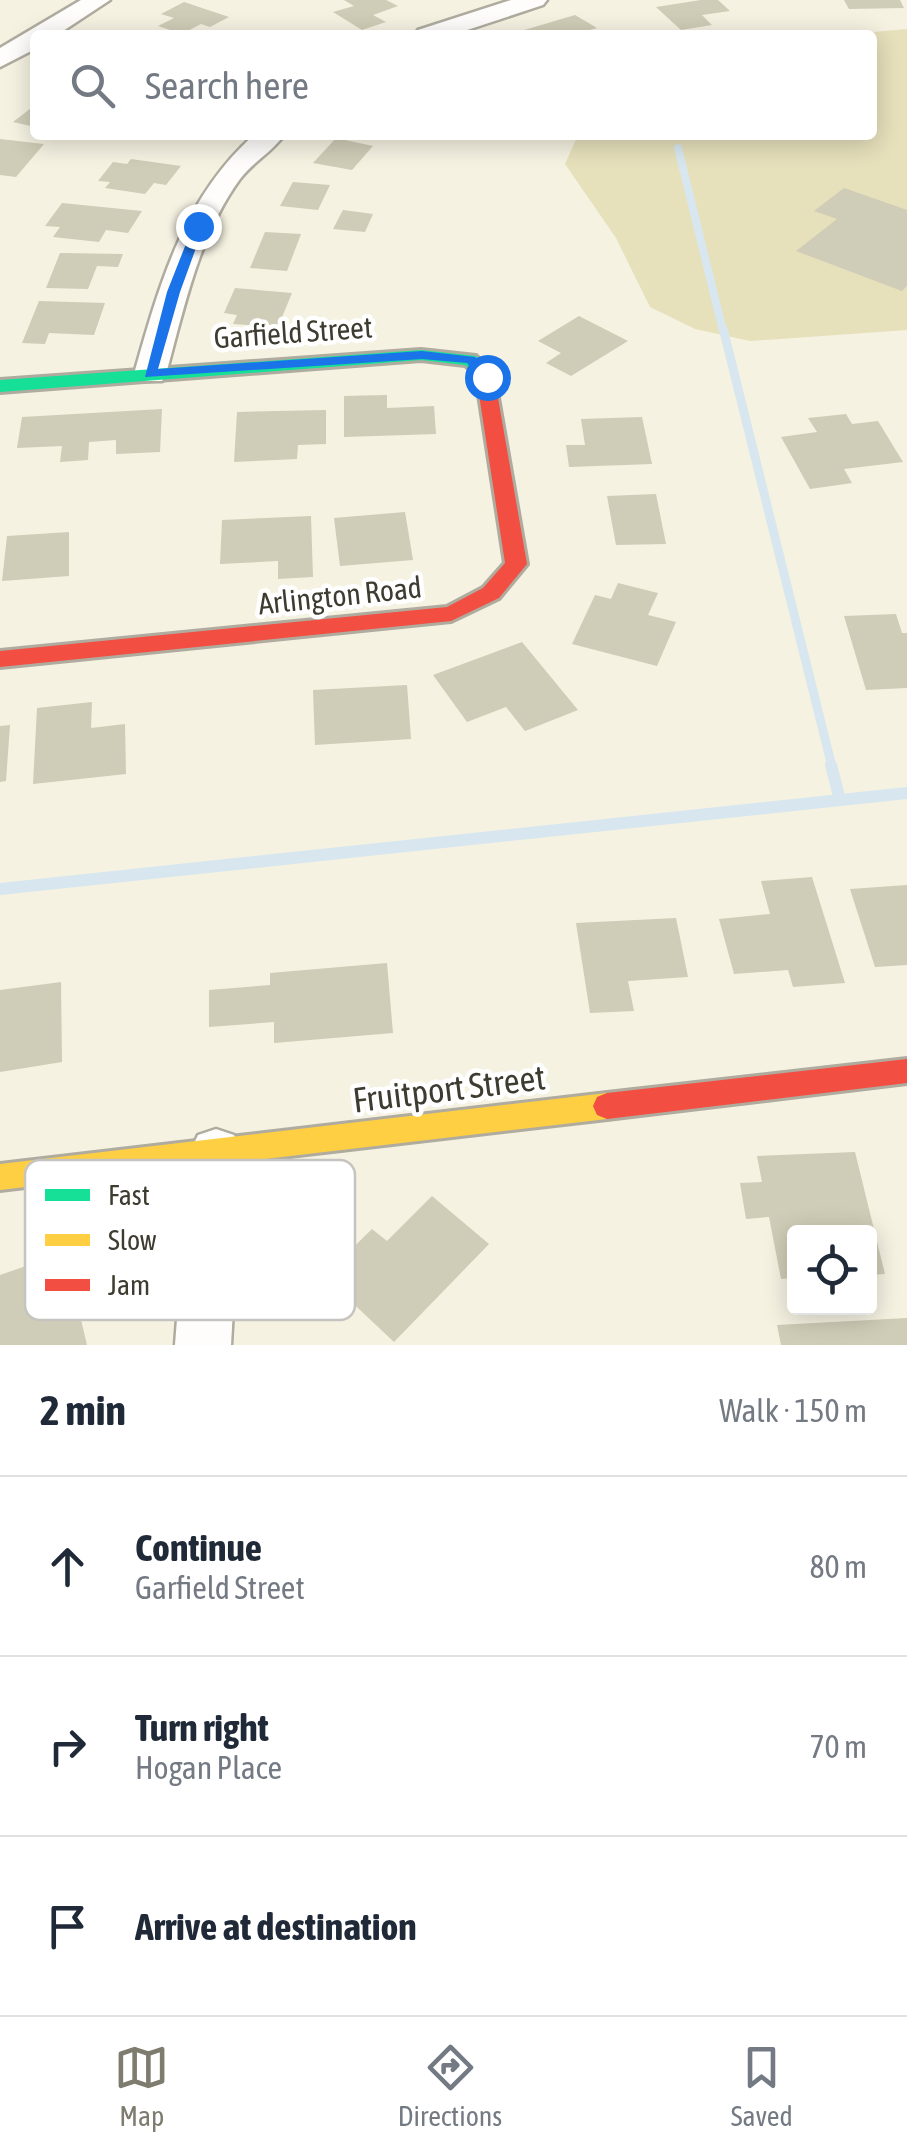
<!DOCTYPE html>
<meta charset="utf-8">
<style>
:root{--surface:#fff;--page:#f2f2f3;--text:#1f2937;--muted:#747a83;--line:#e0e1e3;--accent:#7e7c6e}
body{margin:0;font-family:"Asap Condensed",sans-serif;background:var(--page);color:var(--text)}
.controls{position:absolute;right:30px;bottom:30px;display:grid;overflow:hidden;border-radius:10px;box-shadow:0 5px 25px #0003}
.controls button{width:90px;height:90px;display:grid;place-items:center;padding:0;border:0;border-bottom:2px solid var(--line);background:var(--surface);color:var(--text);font:50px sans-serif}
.stop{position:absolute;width:30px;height:30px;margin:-22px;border:8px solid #1a73e8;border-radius:50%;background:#fff}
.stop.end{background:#1a73e8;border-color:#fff;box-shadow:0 2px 10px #0008}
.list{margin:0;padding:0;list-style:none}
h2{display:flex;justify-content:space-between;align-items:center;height:130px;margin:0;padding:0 40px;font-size:42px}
h2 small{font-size:32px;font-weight:400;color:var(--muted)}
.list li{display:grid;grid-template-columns:65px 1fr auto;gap:30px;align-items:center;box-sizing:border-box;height:180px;padding:0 40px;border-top:2px solid var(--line)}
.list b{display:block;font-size:38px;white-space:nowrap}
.list p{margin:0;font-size:32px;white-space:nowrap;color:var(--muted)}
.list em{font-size:32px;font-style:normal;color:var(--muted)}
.icon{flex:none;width:55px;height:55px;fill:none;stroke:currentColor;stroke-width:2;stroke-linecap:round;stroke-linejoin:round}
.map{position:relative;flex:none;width:907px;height:1345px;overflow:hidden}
.search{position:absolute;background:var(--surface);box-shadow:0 5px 25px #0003;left:30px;right:30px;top:30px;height:110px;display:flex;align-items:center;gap:25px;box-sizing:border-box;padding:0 35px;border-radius:10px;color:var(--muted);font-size:38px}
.sheet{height:670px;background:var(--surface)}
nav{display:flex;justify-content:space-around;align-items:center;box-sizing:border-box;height:140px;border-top:2px solid var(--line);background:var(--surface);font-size:28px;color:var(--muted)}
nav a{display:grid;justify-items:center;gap:5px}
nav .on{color:var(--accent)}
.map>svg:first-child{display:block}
.green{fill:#e6e0bb}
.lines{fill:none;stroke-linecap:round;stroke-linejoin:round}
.stream-far2{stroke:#d8e7ef;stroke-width:8}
.stream-far1{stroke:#d8e7ef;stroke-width:9}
.stream{stroke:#d8e7ef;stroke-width:12}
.building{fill:#cfccb7}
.street-casing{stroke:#afac9f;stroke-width:5}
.fast-casing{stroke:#afac9f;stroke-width:6}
.slow-casing{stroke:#afac9f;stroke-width:6}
.jam-casing{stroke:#afac9f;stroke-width:6}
.street{fill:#fefdfb;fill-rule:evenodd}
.fast{fill:#16e098;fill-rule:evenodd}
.slow{fill:#ffcf43;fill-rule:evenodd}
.jam{fill:#f24e42;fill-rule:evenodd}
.route{fill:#1a73e8}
.labels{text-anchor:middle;stroke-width:9;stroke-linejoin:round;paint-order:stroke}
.street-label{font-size:30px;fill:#3e3c30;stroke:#fff}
.near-street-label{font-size:35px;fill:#3e3c30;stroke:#fff}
.key{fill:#fff;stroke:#c5c4c1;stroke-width:2.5}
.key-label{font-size:28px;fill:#3e3c30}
</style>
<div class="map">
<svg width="907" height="1345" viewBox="0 0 907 1345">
<rect width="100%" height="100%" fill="#f5f2e2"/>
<path class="green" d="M907 29V330L750 341 695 329 650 307 616 238 565 164 578 135H872V35H839Z"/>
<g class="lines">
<path class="stream-far2" d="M678 148 723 331"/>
<path class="stream-far1" d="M723 328 832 767"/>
<g class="stream">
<path d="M831 765 840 800"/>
<path d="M0 889 907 793"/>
</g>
</g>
<g class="building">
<path d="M344 0H386L398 6 373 15 386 22 362 30 333 12 354 6Z"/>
<path d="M701 0H718L730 11 702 15 712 25 681 30 656 7Z"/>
<path d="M844 0H900L904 8 849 9Z"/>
<path d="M184 2 229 17 210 27 201 24 182 34 158 26 174 18 161 14Z"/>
<path d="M575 15 597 28 573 35H527L521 31Z"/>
<path d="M35 105V127L13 122Z"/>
<path d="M336 138 373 146 352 170 313 163Z"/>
<path d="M0 139 44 144 16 177 0 175Z"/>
<path d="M131 159 181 166 166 185 154 183 145 194 105 188 110 182 98 181 113 162 127 164Z"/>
<path d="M293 182 330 185 318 210 280 206Z"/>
<path d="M844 188 907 210V286L902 291 796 251 837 219 814 211Z"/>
<path d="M62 203 142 211 128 233 106 230 99 242 53 237 60 227 45 226Z"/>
<path d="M343 210 373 214 365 232 333 229Z"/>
<path d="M265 232 301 234 287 271 250 268Z"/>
<path d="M60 253 123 254 118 267 97 266 88 289 46 288Z"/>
<path d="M235 288 292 293 278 327 233 324 237 315 224 313Z"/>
<path d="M39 301 105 303 94 335 49 333 45 344 22 343Z"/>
<path d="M579 316 628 341 571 376 546 363 561 353 538 341Z"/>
<path d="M387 395V408L434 406 436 434 344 437V396Z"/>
<path d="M162 409 160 452 116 454V440L89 442 88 460 60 462 62 446 17 448 22 417Z"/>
<path d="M326 410V444L298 445 297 459 234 462 237 412Z"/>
<path d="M846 414 852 424 878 421 903 462 844 469 852 483 810 489 781 437 817 432 808 418Z"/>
<path d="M642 417 652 464 569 467 566 445H585L581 419Z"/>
<path d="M656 494 666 544 616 545 607 496Z"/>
<path d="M405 512 413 560 340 566 334 518Z"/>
<path d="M311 516 313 577 278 579V561L220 564 222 520Z"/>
<path d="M69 532V576L2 581 7 536Z"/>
<path d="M618 583 658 593 648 615 676 622 657 666 572 644 595 595 611 599Z"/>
<path d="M896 614 902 633H907V688L866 690 844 616Z"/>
<path d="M522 642 578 710 525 731 506 707 467 722 433 675Z"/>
<path d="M407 685 411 739 315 745 313 690Z"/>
<path d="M92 702 91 728 125 724 126 774 33 784 37 708Z"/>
<path d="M10 725 6 781 0 782V726Z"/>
<path d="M812 877 845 983 793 987 788 970 734 974 719 919 770 914 761 881Z"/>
<path d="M907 885V965L875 967 850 889Z"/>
<path d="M676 918 688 977 628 981 634 1011 590 1013 576 923Z"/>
<path d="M387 963 393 1033 274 1043V1022L209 1027V990L270 985V973Z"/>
<path d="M61 982 62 1062 0 1072V990Z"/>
<path d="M855 1152 885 1274 870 1275V1232H794V1278L781 1279 769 1217 746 1219 740 1183 762 1182 757 1156Z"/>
<path d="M432 1196 489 1244 394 1342 324 1276 372 1229 387 1241Z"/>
<path d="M29 1265 40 1317 77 1303 87 1345H0V1275Z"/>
<path d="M907 1318V1345H781L777 1325Z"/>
</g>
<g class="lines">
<g class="street-casing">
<g id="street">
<path d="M81 0H110L57 35H35V49L0 67V48Z"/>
<path d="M511 0H547L543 5 452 35H415L418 30Z"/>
<path d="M254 135H284C272 152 253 162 240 179 199 235 184 308 166 374L162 381H138L134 374C159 286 183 198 254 135Z"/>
<path d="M216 1129 234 1135 242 1152 231 1345H175L190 1152 198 1135Z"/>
</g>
</g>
<g class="fast-casing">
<path id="fast" d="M421 350 476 356 494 375 485 381 465 365 421 360 0 392V380Z"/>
</g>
<g class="slow-casing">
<path id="slow" d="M607 1093 617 1097 621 1106 617 1115 607 1119 0 1190V1164Z"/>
</g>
<g class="jam-casing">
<g id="jam">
<path d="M485 369 494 375 527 564 499 598 451 621 0 667V651L447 607 483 588 505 563 476 375Z"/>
<path d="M907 1059V1083L607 1119 597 1115 593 1106 597 1097 607 1093Z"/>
</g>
</g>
<use href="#street" class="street"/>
<use href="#fast" class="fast"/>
<use href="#slow" class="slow"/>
<use href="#jam" class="jam"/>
</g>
<path class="route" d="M198 222 204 226 180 292 158 369 422 351 475 357 494 377 482 380 467 363 422 359 145 377 167 292 193 226Z"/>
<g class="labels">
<g class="street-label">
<text transform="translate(293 333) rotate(-4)" y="10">Garfield Street</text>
<text transform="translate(340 596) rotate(-6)" y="10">Arlington Road</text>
</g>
<g class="near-street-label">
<text transform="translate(449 1089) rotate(-7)" y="12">Fruitport Street</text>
</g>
</g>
<rect x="25" y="1160" width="330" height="160" rx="15" class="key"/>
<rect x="45" y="1189" width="45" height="12" fill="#16e098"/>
<rect x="45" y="1234" width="45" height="12" fill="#ffcf43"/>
<rect x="45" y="1279" width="45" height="12" fill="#f24e42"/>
<g class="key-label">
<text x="108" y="1205">Fast</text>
<text x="108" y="1250">Slow</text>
<text x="108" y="1295">Jam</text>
</g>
</svg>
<div class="controls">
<button><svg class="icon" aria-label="locate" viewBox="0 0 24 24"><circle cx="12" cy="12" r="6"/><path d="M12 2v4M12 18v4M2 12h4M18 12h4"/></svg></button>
</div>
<div class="stop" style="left:487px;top:377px"></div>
<div class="stop end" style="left:198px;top:226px"></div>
<div class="search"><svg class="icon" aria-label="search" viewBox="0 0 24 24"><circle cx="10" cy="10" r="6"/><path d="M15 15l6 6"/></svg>Search here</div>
</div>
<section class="sheet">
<h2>2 min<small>Walk · 150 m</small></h2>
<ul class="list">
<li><svg class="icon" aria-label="ahead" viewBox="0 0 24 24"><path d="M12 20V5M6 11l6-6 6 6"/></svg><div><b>Continue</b><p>Garfield Street</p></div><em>80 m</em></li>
<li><svg class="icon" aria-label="right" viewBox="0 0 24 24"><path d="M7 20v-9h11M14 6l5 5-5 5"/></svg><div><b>Turn right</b><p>Hogan Place</p></div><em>70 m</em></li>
<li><svg class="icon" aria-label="arrive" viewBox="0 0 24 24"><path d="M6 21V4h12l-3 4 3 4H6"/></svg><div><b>Arrive at destination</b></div></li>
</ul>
</section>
<nav>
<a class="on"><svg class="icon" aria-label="map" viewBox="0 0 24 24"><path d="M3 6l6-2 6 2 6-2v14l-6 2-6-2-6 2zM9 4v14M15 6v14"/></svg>Map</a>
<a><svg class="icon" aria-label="directions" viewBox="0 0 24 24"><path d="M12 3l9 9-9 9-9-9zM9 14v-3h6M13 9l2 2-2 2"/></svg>Directions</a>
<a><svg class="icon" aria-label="saved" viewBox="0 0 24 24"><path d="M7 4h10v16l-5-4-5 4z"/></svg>Saved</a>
</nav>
